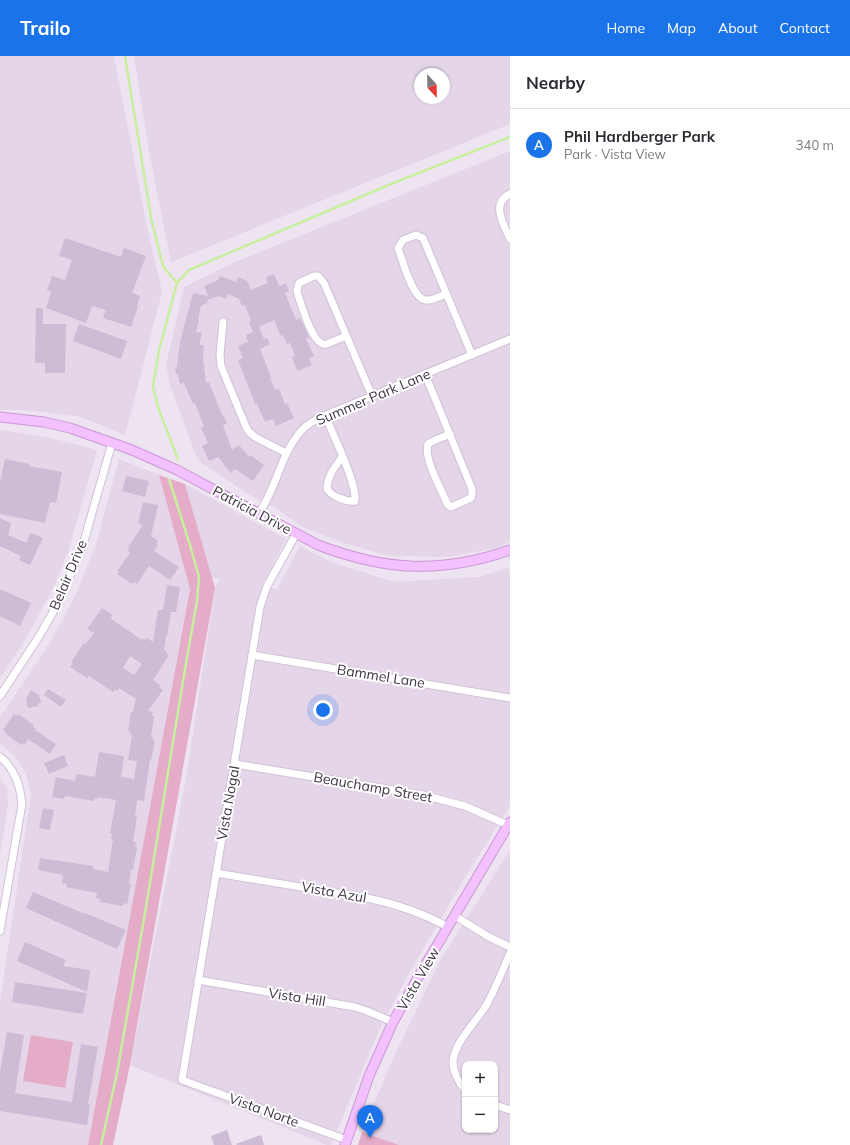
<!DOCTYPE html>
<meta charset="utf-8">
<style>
:root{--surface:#fff;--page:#f2f2f3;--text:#2b2b33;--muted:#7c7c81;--line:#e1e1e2;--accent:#1a73e8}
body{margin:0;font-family:Mulish,sans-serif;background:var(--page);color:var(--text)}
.controls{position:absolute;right:12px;bottom:12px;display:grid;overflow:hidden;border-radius:8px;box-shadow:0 1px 3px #0004}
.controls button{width:36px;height:36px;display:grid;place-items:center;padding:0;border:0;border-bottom:1px solid var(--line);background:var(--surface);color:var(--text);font:20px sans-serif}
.compass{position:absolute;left:414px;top:12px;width:36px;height:36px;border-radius:50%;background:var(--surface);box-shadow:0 1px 3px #0004;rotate:158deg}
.you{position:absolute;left:323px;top:654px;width:14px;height:14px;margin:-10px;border:3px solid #fff;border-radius:50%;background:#1a73e8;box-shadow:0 0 0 6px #1a73e833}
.badge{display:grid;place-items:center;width:26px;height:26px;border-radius:50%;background:var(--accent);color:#fff;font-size:13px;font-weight:700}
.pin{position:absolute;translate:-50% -33px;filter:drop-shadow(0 1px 2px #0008)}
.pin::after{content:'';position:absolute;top:21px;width:14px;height:12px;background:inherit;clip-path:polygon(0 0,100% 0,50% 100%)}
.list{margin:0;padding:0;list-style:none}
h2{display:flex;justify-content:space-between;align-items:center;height:52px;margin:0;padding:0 16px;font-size:17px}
h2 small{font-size:13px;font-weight:400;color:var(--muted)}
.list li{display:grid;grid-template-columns:26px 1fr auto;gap:12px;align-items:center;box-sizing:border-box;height:72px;padding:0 16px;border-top:1px solid var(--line)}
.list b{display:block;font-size:15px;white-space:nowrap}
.list p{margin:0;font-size:13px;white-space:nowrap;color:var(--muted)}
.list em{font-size:13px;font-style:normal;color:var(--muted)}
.map{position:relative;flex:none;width:510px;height:1089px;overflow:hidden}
header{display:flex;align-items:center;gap:24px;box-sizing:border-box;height:56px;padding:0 20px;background:var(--accent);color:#fff}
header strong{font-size:19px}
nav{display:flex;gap:22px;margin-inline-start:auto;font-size:14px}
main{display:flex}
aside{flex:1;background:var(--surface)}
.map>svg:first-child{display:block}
.residential{fill:#e4d5e9;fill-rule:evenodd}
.green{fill:#e5acc7}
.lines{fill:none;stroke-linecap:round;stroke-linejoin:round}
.stream{stroke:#c8eea0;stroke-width:2.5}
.building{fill:#cdbcd5;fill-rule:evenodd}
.street-casing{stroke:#d1c0d7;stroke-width:9}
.secondary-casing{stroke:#cb98d7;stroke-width:11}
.street{stroke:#fff;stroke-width:7}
.secondary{stroke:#f3c1fd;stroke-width:9}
.labels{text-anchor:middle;stroke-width:4;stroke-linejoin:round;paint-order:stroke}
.street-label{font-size:14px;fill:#3e3443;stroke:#fff}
</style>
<header>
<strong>Trailo</strong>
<nav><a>Home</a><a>Map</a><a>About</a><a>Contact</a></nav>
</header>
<main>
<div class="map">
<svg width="510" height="1089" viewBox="0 0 510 1089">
<rect width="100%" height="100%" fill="#eee3f1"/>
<g class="residential">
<path d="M0 0H114L147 171 162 236 125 379 78 360 23 354H0Z"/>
<path d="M134 0H510V68L171 206 149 95ZM420 18H444V42H420Z"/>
<path d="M510 95V486L497 492 446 501 389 500 337 485 301 470 274 451 255 442 198 405 170 329 166 309 184 231 235 206Z"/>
<path d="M0 374 47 381 97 394 68 496 54 530 25 584 0 622Z"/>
<path d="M119 403 159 419 190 533 88 1089H0V946L31 738 26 717 15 700 0 687V661L51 585 76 538 96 488Z"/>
<path d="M185 428 286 483 262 530 277 533 300 490 329 505 393 526 479 521 508 512 510 519V750L467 818 408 919 380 972 331 1089H327L130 1009 186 723 215 532 220 523 212 522Z"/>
<path d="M0 722 7 732 8 749 0 799Z"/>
<path d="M510 794V1089H399L362 1076 394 1000 441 903ZM465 1008H495V1074H465Z"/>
</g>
<g class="green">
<path d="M159 419 185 428 215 532 130 1009 113 1089H88L190 533Z"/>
<path d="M31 979 73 986 65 1032 23 1025Z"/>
<path d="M362 1076 399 1089H358Z"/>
</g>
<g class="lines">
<g class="stream">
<path d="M125 0 151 162 163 210 177 227"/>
<path d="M178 403 159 354 153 331 159 294 177 227 189 214 391 128 510 81"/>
<path d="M101 1089 117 1017 145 857 185 613 197 545 199 521 189 486 169 423"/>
</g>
</g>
<g class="building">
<path d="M65 182 121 201 124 192 146 200 132 237 140 240 137 250 138 251 131 271 103 262 106 254 92 250 86 267 46 252 51 236 47 234 52 220 65 224 72 204 59 200Z"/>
<path d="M274 218 279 230 286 227 289 235 285 237 296 264 300 262 307 277 309 282 306 283 314 300 309 302 312 309 297 315 292 301 295 300 290 287 287 288 283 279 281 280 274 264 259 271 264 283 267 282 270 288 260 293 271 321 270 322 275 334 279 333 285 348 287 347 294 362 276 370 273 363 265 366 257 348H255L238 304 243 302 238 290 248 286 246 279 253 276 249 266 251 265 245 249 242 250 239 243 228 238 226 243 219 240 207 244 208 246 201 250 198 264H199L196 276 202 277 199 289H204L203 303 206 327 209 326 222 359H223L227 367 223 369 232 394 239 389 249 401 250 399 264 409 253 425 235 413 231 417 218 401 209 405 202 390 208 387 201 372 204 371 195 347 193 348 184 327 180 328 178 318H176L175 311H177L180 286 193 237 208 240 204 230 218 224 220 220 236 226 238 221 247 225 251 234 268 227 266 221Z"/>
<path d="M36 252H43V268H66L65 317H45V307H35Z"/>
<path d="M79 268 82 269 127 285 121 303 73 285Z"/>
<path d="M5 403 29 408V410L62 416 56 447 50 446 45 467 0 458V426Z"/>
<path d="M126 420 149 425 145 441 122 435Z"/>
<path d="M143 446 158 449 151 480 158 485 156 488 158 489 154 495 179 511 170 524 149 510 137 528 134 526 132 528 117 518 119 516 117 515 130 497 128 495 129 493 128 491 143 469 138 468Z"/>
<path d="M0 462 11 467 8 479 26 487 31 477 43 482 30 509 19 504 21 500 0 490Z"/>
<path d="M167 529 180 531 176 556H171L167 580H166L164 594 167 595 166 597 169 599 153 624 160 629 159 631 163 634 148 655 153 656 152 659 154 660 151 681 153 682V685H155L151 704H150L144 745 137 744 135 760H137L133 786H136L135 791H137L133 814 131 813 129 828H131L127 848 123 847V850L100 846 101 843 96 842 97 837 66 831 67 828 62 827 63 819 38 814 40 802 93 810V813L108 816 113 783H111L112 778H110L116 744 98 741V743L95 742 94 745 65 740 64 743 52 741 56 721 75 725 76 718 95 721 99 696 124 700 121 721 134 723 137 705 128 704 132 679 130 678V675H128L131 656H133L136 643 119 632 117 635 115 633 113 636 89 620 87 622 70 611 73 607 71 606 84 587 86 588 94 577 87 573 102 552 113 559 110 562 142 584 143 582 146 584 147 582 153 586 158 554H163ZM130 600 142 608 134 619 123 612Z"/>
<path d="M0 533 31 547 20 570 0 560Z"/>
<path d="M48 633 66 644 61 651 44 639Z"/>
<path d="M31 634 39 639 41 647H38V650L28 652 26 643Z"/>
<path d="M14 658 17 660 18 658 34 669 33 671 36 673 35 674 56 688 50 698 28 683 24 689 22 687 21 689 5 677 6 676 3 674Z"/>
<path d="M64 699 68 710 49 718 44 707Z"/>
<path d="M43 752 54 754 50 774 39 772Z"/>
<path d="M33 836 85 858V857L126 874 117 893 26 852Z"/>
<path d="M25 886 66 904 63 910 90 914 87 936 17 905Z"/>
<path d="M15 926 87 937 83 958 12 946Z"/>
<path d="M7 976 24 979 15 1037 72 1046 81 988 98 991 88 1048 90 1049 87 1069 0 1055V1016Z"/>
<path d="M227 1074 232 1089H214L211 1080Z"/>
<path d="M261 1079 264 1089H237L236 1088Z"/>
</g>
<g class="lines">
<g class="street-casing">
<g id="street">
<path d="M510 138C490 147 504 169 510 183"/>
<path d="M446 238C440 240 432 245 425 244 413 242 404 209 400 198L398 192 403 184 416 179 423 182 472 299"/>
<path d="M223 266 220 299 221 310 246 371 249 376 255 381 286 397"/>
<path d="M346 280 327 288C313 292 302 250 298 239L297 234 299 227 314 220H318L324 227 372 340"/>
<path d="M425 318 472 433V438L471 442 451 451 448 449C442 435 423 402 428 388L433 385 450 378"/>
<path d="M325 360C333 378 357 427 355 445 347 446 332 441 327 433 327 420 335 411 342 401"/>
<path d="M259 457C277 432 280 398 302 374 306 369 314 365 319 362L510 283"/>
<path d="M296 478 267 530 260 551 182 1024 347 1084"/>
<path d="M252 599 510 642"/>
<path d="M0 640 38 582 52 558 71 517 84 485 112 387"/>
<path d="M0 701C15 713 20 729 22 748L0 875"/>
<path d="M235 708 423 739 465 750 508 769"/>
<path d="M216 817 367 842C396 848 421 856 448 871"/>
<path d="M455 860 489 881 510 891"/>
<path d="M198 924 355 951 367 955 393 966"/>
<path d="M465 1034C459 1027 453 1016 453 1006 454 986 477 965 487 948 496 931 503 914 510 897"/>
<path d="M495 1049 510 1054"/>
</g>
</g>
<g class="secondary-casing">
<g id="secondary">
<path d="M0 361 44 366 70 372 132 394 177 414 318 489C386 515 441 518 510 494"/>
<path d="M345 1089 369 1020 393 966 420 918 510 766"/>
</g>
</g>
<use href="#street" class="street"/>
<use href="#secondary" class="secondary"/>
</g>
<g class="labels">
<g class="street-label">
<text transform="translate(373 341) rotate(-23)" y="5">Summer Park Lane</text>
<text transform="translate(252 454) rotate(28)" y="5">Patricia Drive</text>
<text transform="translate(68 519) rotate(-67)" y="5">Belair Drive</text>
<text transform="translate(381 620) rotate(9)" y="5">Bammel Lane</text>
<text transform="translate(373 731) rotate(10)" y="5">Beauchamp Street</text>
<text transform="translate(228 747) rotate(-80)" y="5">Vista Nogal</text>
<text transform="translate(334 836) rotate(10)" y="5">Vista Azul</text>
<text transform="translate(418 923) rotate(-60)" y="5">Vista View</text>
<text transform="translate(297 941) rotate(9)" y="5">Vista Hill</text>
<text transform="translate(264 1054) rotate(20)" y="5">Vista Norte</text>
</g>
</g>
</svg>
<div class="controls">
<button>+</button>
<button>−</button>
</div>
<svg class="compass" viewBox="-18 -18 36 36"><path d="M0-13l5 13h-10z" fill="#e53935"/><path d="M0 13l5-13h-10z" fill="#7c7c81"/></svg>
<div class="you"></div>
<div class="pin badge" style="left:370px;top:1082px">A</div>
</div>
<aside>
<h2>Nearby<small></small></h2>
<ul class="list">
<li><span class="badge">A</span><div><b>Phil Hardberger Park</b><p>Park · Vista View</p></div><em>340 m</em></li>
</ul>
</aside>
</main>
